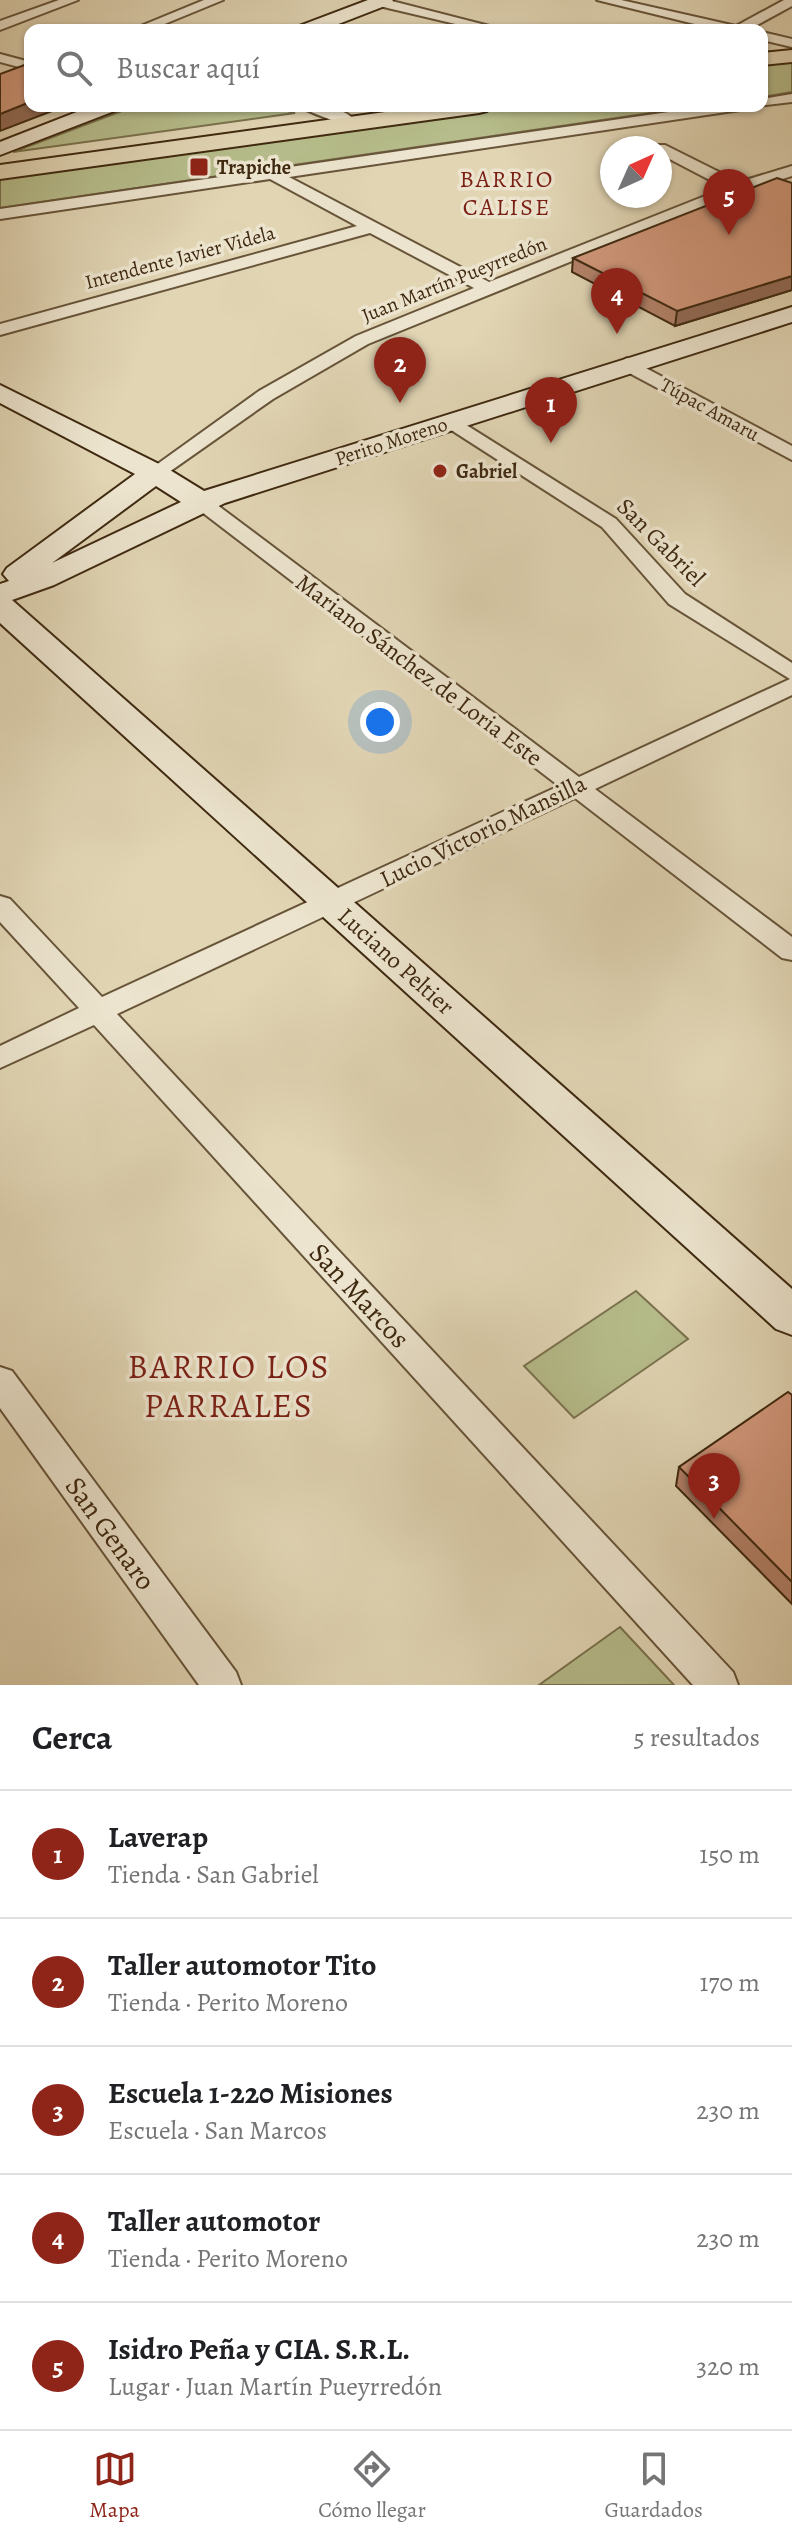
<!DOCTYPE html>
<html lang="es">
<meta charset="utf-8">
<style>
:root{--surface:#fff;--page:#f2f2f2;--text:#202124;--muted:#757577;--line:#e0e0e0;--accent:#8f2418}
body{margin:0;font-family:Alegreya,serif;background:var(--page);color:var(--text)}
.compass{position:absolute;left:600px;top:136px;width:72px;height:72px;border-radius:50%;background:var(--surface);box-shadow:0 2px 6px #0004;rotate:45deg}
.you{position:absolute;left:380px;top:722px;width:28px;height:28px;margin:-20px;border:6px solid #fff;border-radius:50%;background:#1a73e8;box-shadow:0 0 0 12px #1a73e833}
.badge{display:grid;place-items:center;width:52px;height:52px;border-radius:50%;background:var(--accent);color:#fff;font-size:26px;font-weight:700}
.pin{position:absolute;translate:-50% -66px;filter:drop-shadow(0 2px 4px #0008)}
.pin::after{content:'';position:absolute;top:42px;width:28px;height:24px;background:inherit;clip-path:polygon(0 0,100% 0,50% 100%)}
.list{margin:0;padding:0;list-style:none}
h2{display:flex;justify-content:space-between;align-items:center;height:104px;margin:0;padding:0 32px;font-size:34px}
h2 small{font-size:26px;font-weight:400;color:var(--muted)}
.list li{display:grid;grid-template-columns:52px 1fr auto;gap:24px;align-items:center;box-sizing:border-box;height:128px;padding:0 32px;border-top:2px solid var(--line)}
.list b{display:block;font-size:30px;white-space:nowrap}
.list p{margin:0;font-size:26px;white-space:nowrap;color:var(--muted)}
.list em{font-size:26px;font-style:normal;color:var(--muted)}
.icon{flex:none;width:44px;height:44px;fill:none;stroke:currentColor;stroke-width:2;stroke-linecap:round;stroke-linejoin:round}
.map{position:relative;flex:none;width:792px;height:1685px;overflow:hidden}
.search{position:absolute;background:var(--surface);box-shadow:0 2px 6px #0004;left:24px;right:24px;top:24px;height:88px;display:flex;align-items:center;gap:20px;box-sizing:border-box;padding:0 28px;border-radius:16px;color:var(--muted);font-size:30px}
.sheet{height:744px;background:var(--surface)}
nav{display:flex;justify-content:space-around;align-items:center;box-sizing:border-box;height:112px;border-top:2px solid var(--line);background:var(--surface);font-size:22px;color:var(--muted)}
nav a{display:grid;justify-items:center;gap:4px}
nav .on{color:var(--accent)}
.map>svg:first-child{display:block}
.green{fill:#b6bc8b;stroke:#7a724e;stroke-width:2}
.lines{fill:none;stroke-linecap:round;stroke-linejoin:round}
.street-casing{stroke:#675439;stroke-width:4}
.secondary-casing{stroke:#3e2910;stroke-width:4}
.primary-casing{stroke:#3e2910;stroke-width:4}
.path{stroke:#3e2910;stroke-width:3;stroke-dasharray:1 2;stroke-linecap:butt}
.street{fill:#ece4ce;fill-rule:evenodd}
.secondary{fill:#ece4ce;fill-rule:evenodd}
.primary{fill:#e1d5b4;fill-rule:evenodd}
.wall{fill:#b4826a;stroke:#3e2910;stroke-width:2}
.shaded-wall{fill:#926a56;stroke:#3e2910;stroke-width:2}
.building{fill:#d1977b;stroke:#3e2910;stroke-width:2}
.poi-dot{fill:#8f2418;stroke:#ece4ce;stroke-width:3}
.labels{text-anchor:middle;stroke-width:7;stroke-linejoin:round;paint-order:stroke}
.far-poi-label{font-size:20px;font-weight:bold;fill:#3e2910;stroke:#ece4ce;text-anchor:start}
.far-street-label{font-size:20px;fill:#3e2910;stroke:#ece4ce}
.far-quarter-label{font-size:24px;letter-spacing:2px;fill:#7a1f14;stroke:#ece4ce}
.street-label{font-size:24px;fill:#3e2910;stroke:#ece4ce}
.near-street-label{font-size:28px;fill:#3e2910;stroke:#ece4ce}
.near-quarter-label{font-size:34px;letter-spacing:2px;fill:#7a1f14;stroke:#ece4ce}
</style>
<div class="map">
<svg width="792" height="1685" viewBox="0 0 792 1685">
<rect width="100%" height="100%" fill="#e1d5b4"/>
<filter id="stains"><feTurbulence type="fractalNoise" baseFrequency=".0025" numOctaves="4"/><feColorMatrix values="0 0 0 0 .2 0 0 0 0 .09 0 0 0 0 .02 0 0 0 .5 -.17"/></filter>
<radialGradient id="worn" r=".72"><stop offset=".6" stop-color="#630" stop-opacity="0"/><stop offset="1" stop-color="#630" stop-opacity=".3"/></radialGradient>
<g class="green">
<path d="M792 60V92L762 97V63Z"/>
<path d="M135 106H269L295 113 13 152Z"/>
<path d="M510 106H698L0 208V177Z"/>
<path d="M636 1291 688 1339 574 1418 524 1366Z"/>
<path d="M620 1627 674 1685H539Z"/>
</g>
<g class="lines">
<g class="street-casing">
<g id="street">
<path d="M59 0H78L0 30V21Z"/>
<path d="M204 0H223L150 30H131Z"/>
<path d="M375 0H388L505 30H481L375 5Z"/>
<path d="M597 0H621L736 26 784 0H792V6L748 30H719Z"/>
<path d="M762 32 792 39V47L762 40Z"/>
<path d="M0 54 30 62V70L0 62Z"/>
<path d="M792 94V102L757 106H762V99Z"/>
<path d="M299 106C321 106 344 106 359 124L357 127C350 128 306 111 299 106Z"/>
<path d="M710 106H747L740 110 289 177 489 282 725 188 660 154V148H652L655 145H665L739 182 792 166V176L744 191 368 344 273 399 162 477 155 479 145 473 259 391 356 336 474 288 370 233 0 335V324L357 226 270 179 0 219V209Z"/>
<path d="M627 358 792 446V460L620 368 618 364Z"/>
<path d="M452 416 616 519 685 594 792 663V695L595 789 792 937V960L782 958 575 798 117 1014 733 1672 738 1685H693L94 1025 0 1068V1046L79 1008 0 922V896L10 899 102 997 559 786 194 506 191 502 194 498H208L579 777 790 679 669 604 602 527 445 426 442 422 445 418Z"/>
<path d="M0 1367 12 1371 236 1672 241 1685H199L0 1408Z"/>
</g>
</g>
<g class="secondary-casing">
<g id="secondary">
<path d="M368 0H393L390 4 323 30H297L299 26Z"/>
<path d="M92 106H120L117 110 0 155V142Z"/>
<path d="M792 307V322L225 503 54 585 12 600 792 1289V1335L776 1329 0 623V584L9 581 3 574 7 568 135 474 0 403V385L165 467 204 491ZM156 486 181 502 52 563Z"/>
</g>
</g>
<g class="primary-casing">
<g id="primary">
<path d="M792 50V62L762 65V53Z"/>
<path d="M429 106H490L487 111 479 113 0 179V165Z"/>
</g>
</g>
<path class="path" d="M500 109 524 106"/>
<use href="#street" class="street"/>
<use href="#secondary" class="secondary"/>
<use href="#primary" class="primary"/>
</g>
<g class="wall">
<path d="M792 183V290L675 326 572 272 573 258Z"/>
<path d="M792 1395V1604L676 1486 679 1467Z"/>
</g>
<g class="shaded-wall">
<path d="M30 102V106H65L0 131V114Z"/>
<path d="M792 276V290L675 326 677 311Z"/>
</g>
<g class="building">
<path d="M30 63V102L0 114V74Z"/>
<path d="M777 178 792 183V276L677 311 573 258Z"/>
<path d="M788 1392 792 1395V1582L679 1467Z"/>
</g>
<g class="poi-dot">
<rect x="189" y="157" width="20" height="20" rx="4"/>
<circle cx="440" cy="471" r="8"/>
</g>
<g class="labels">
<g class="far-poi-label">
<text x="217" y="174">Trapiche</text>
<text x="456" y="478">Gabriel</text>
</g>
<g class="far-street-label">
<text transform="translate(180 257) rotate(-15)" y="7">Intendente Javier Videla</text>
<text transform="translate(454 279) rotate(-22)" y="7">Juan Martín Pueyrredón</text>
<text transform="translate(710 409) rotate(29)" y="7">Túpac Amaru</text>
<text transform="translate(391 441) rotate(-18)" y="7">Perito Moreno</text>
</g>
<g class="far-quarter-label">
<text x="507" y="187">BARRIO<tspan x="507" dy="28">CALISE</tspan></text>
</g>
<g class="street-label">
<text transform="translate(661 542) rotate(45)" y="8">San Gabriel</text>
<text transform="translate(419 670) rotate(37)" y="8">Mariano Sánchez de Loria Este</text>
<text transform="translate(483 831) rotate(-26)" y="8">Lucio Victorio Mansilla</text>
<text transform="translate(396 961) rotate(42)" y="8">Luciano Peltier</text>
</g>
<g class="near-street-label">
<text transform="translate(360 1295) rotate(47)" y="10">San Marcos</text>
<text transform="translate(111 1533) rotate(54)" y="10">San Genaro</text>
</g>
<g class="near-quarter-label">
<text x="229" y="1378">BARRIO LOS<tspan x="229" dy="39">PARRALES</tspan></text>
</g>
</g>
<rect width="100%" height="100%" filter="url(#stains)"/>
<rect width="100%" height="100%" fill="url(#worn)"/>
</svg>
<svg class="compass" viewBox="-18 -18 36 36"><path d="M0-13l5 13h-10z" fill="#e53935"/><path d="M0 13l5-13h-10z" fill="#757577"/></svg>
<div class="you"></div>
<div class="pin badge" style="left:551px;top:443px">1</div>
<div class="pin badge" style="left:400px;top:403px">2</div>
<div class="pin badge" style="left:714px;top:1519px">3</div>
<div class="pin badge" style="left:617px;top:334px">4</div>
<div class="pin badge" style="left:729px;top:235px">5</div>
<div class="search"><svg class="icon" aria-label="search" viewBox="0 0 24 24"><circle cx="10" cy="10" r="6"/><path d="M15 15l6 6"/></svg>Buscar aquí</div>
</div>
<section class="sheet">
<h2>Cerca<small>5 resultados</small></h2>
<ul class="list">
<li><span class="badge">1</span><div><b>Laverap</b><p>Tienda · San Gabriel</p></div><em>150 m</em></li>
<li><span class="badge">2</span><div><b>Taller automotor Tito</b><p>Tienda · Perito Moreno</p></div><em>170 m</em></li>
<li><span class="badge">3</span><div><b>Escuela 1-220 Misiones</b><p>Escuela · San Marcos</p></div><em>230 m</em></li>
<li><span class="badge">4</span><div><b>Taller automotor</b><p>Tienda · Perito Moreno</p></div><em>230 m</em></li>
<li><span class="badge">5</span><div><b>Isidro Peña y CIA. S.R.L.</b><p>Lugar · Juan Martín Pueyrredón</p></div><em>320 m</em></li>
</ul>
</section>
<nav>
<a class="on"><svg class="icon" aria-label="map" viewBox="0 0 24 24"><path d="M3 6l6-2 6 2 6-2v14l-6 2-6-2-6 2zM9 4v14M15 6v14"/></svg>Mapa</a>
<a><svg class="icon" aria-label="directions" viewBox="0 0 24 24"><path d="M12 3l9 9-9 9-9-9zM9 14v-3h6M13 9l2 2-2 2"/></svg>Cómo llegar</a>
<a><svg class="icon" aria-label="saved" viewBox="0 0 24 24"><path d="M7 4h10v16l-5-4-5 4z"/></svg>Guardados</a>
</nav>
